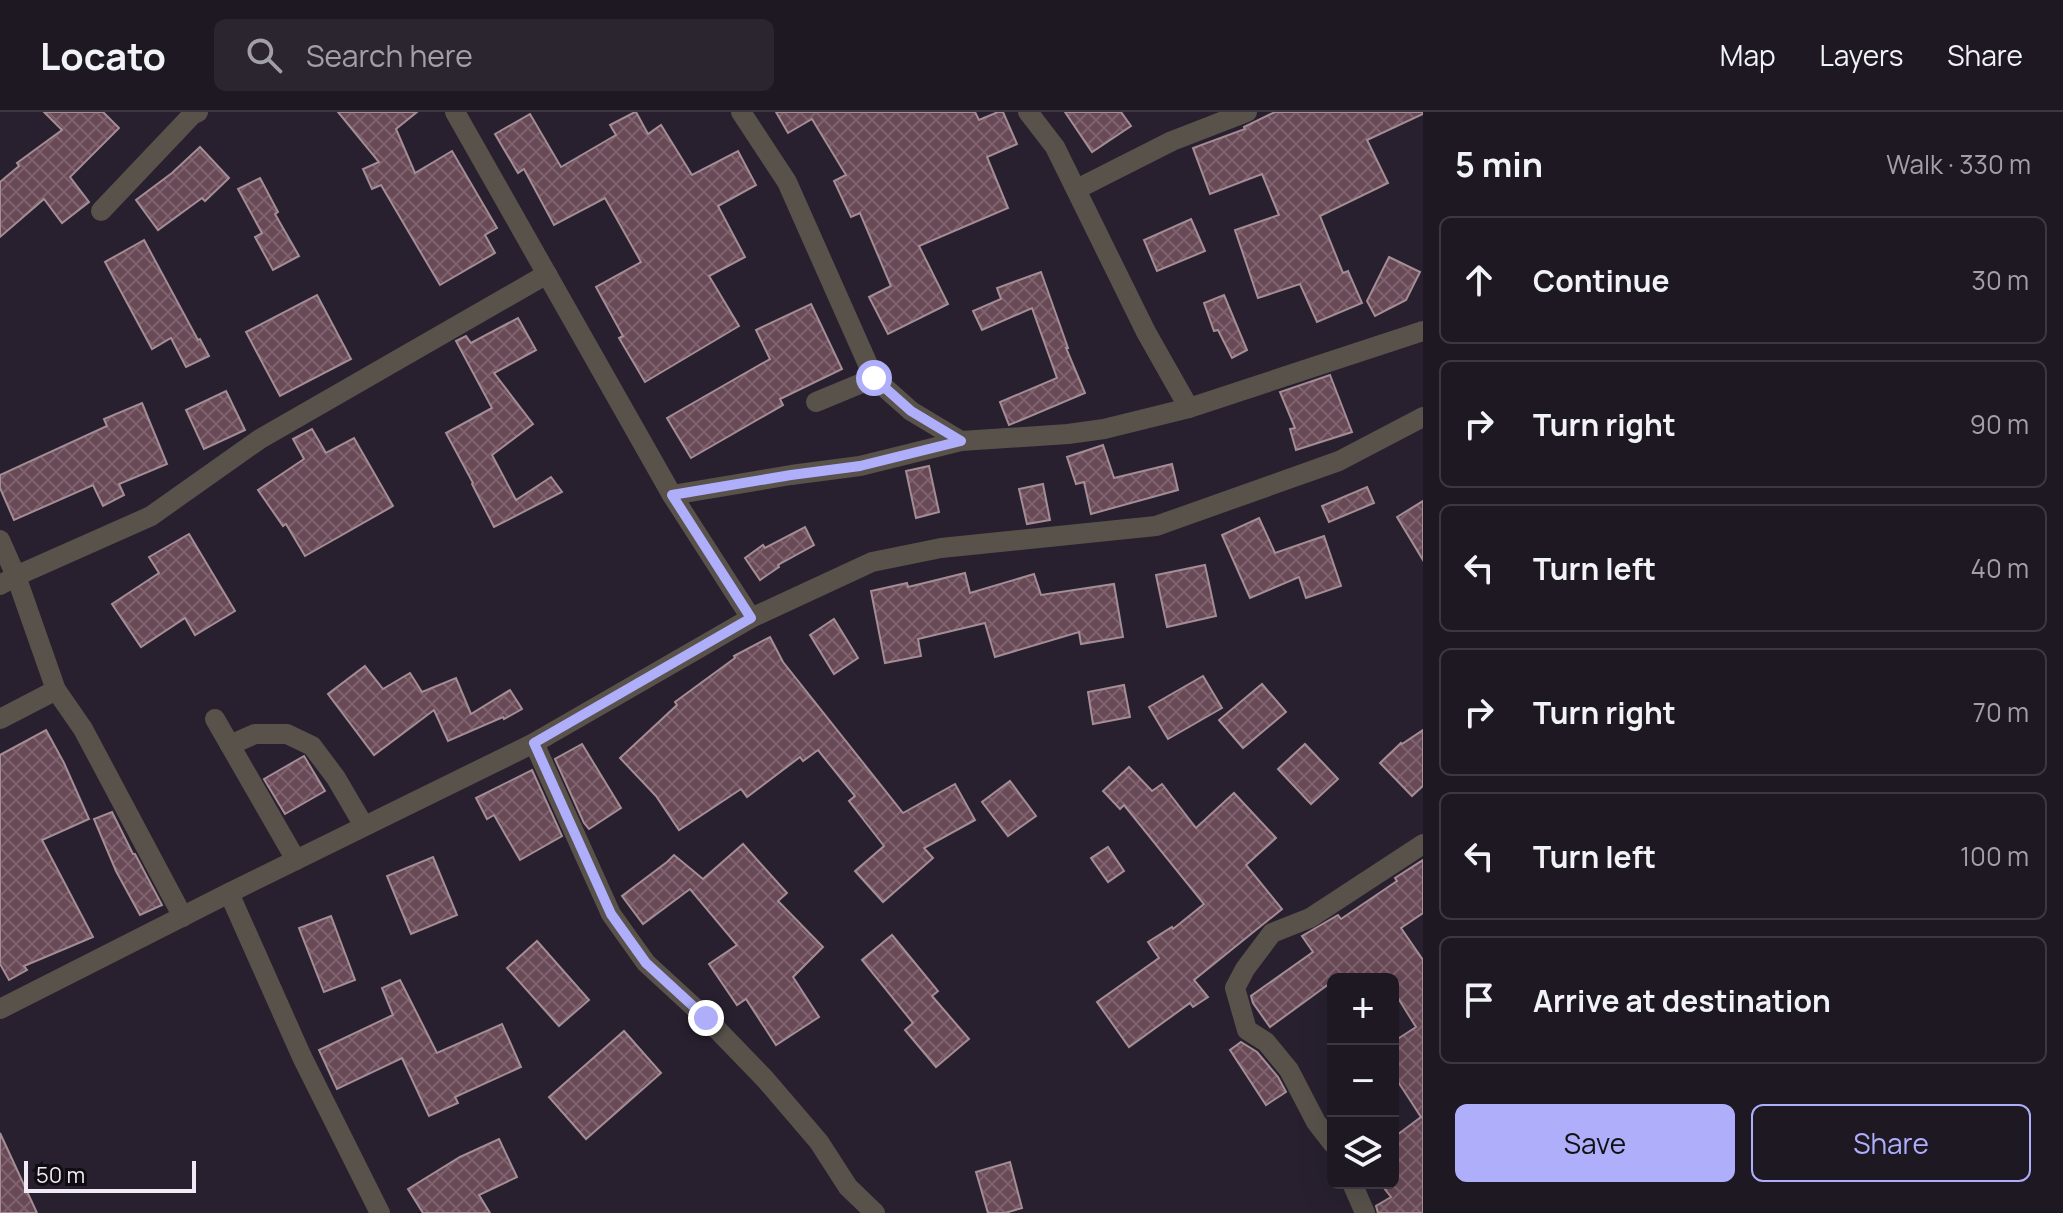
<!DOCTYPE html>
<meta charset="utf-8">
<style>
:root{--surface:#1e1823;--page:#2b2530;--text:#f1f3f6;--muted:#a1a0a6;--line:#3c3741;--accent:#aeaefb}
body{margin:0;font-family:Manrope,sans-serif;background:var(--page);color:var(--text)}
.controls{position:absolute;right:24px;bottom:24px;display:grid;overflow:hidden;border-radius:12px;box-shadow:0 8px 32px #0002}
.controls button{width:72px;height:72px;display:grid;place-items:center;padding:0;border:0;border-bottom:2px solid var(--line);background:var(--surface);color:var(--text);font:40px sans-serif}
.scale{position:absolute;left:24px;bottom:20px;width:172px;box-sizing:border-box;padding-left:8px;border:4px solid #f0eaf5;border-top:0;font-size:22px;line-height:28px;white-space:nowrap;color:#f0eaf5;-webkit-text-stroke:6px #0f0c12;paint-order:stroke}
.stop{position:absolute;width:24px;height:24px;margin:-18px;border:6px solid #aeaefb;border-radius:50%;background:#fff}
.stop.end{background:#aeaefb;border-color:#fff;box-shadow:0 2px 8px #0008}
.list{margin:0;padding:0;list-style:none}
h2{display:flex;justify-content:space-between;align-items:center;height:104px;margin:0;padding:0 32px;font-size:34px}
h2 small{font-size:26px;font-weight:400;color:var(--muted)}
.list li{display:grid;grid-template-columns:52px 1fr auto;gap:24px;align-items:center;box-sizing:border-box;height:128px;margin:0 16px 16px;padding:0 16px;border:2px solid var(--line);border-radius:12px}
.list b{display:block;font-size:30px;white-space:nowrap}
.list em{font-size:26px;font-style:normal;color:var(--muted)}
.actions{display:flex;gap:16px;padding:24px 32px}
.actions a{flex:1;padding:18px 0;border:2px solid var(--accent);border-radius:12px;text-align:center;font-size:28px;color:var(--accent)}
.actions .main{background:var(--accent);color:#111}
.icon{flex:none;width:44px;height:44px;fill:none;stroke:currentColor;stroke-width:2;stroke-linecap:round;stroke-linejoin:round}
.map{position:relative;flex:none;width:1423px;height:1101px;overflow:hidden}
header{display:flex;align-items:center;gap:48px;box-sizing:border-box;height:112px;padding:0 40px;background:var(--surface);border-bottom:2px solid var(--line)}
header strong{font-size:38px}
nav{display:flex;gap:44px;margin-inline-start:auto;font-size:28px}
.search{width:560px;height:72px;background:var(--page);display:flex;align-items:center;gap:20px;box-sizing:border-box;padding:0 28px;border-radius:12px;color:var(--muted);font-size:30px}
main{display:flex}
aside{flex:1;background:var(--surface)}
.map>svg:first-child{display:block}
.building{fill:url(#building-cross-hatch);stroke:#a48d95;stroke-width:2}
.lines{fill:none;stroke-linecap:round;stroke-linejoin:round}
.minor{stroke:#58524b;stroke-width:20}
.route{stroke:#aeaefb;stroke-width:10}
</style>
<header>
<strong>Locato</strong>
<div class="search"><svg class="icon" aria-label="search" viewBox="0 0 24 24"><circle cx="10" cy="10" r="6"/><path d="M15 15l6 6"/></svg>Search here</div>
<nav><a>Map</a><a>Layers</a><a>Share</a></nav>
</header>
<main>
<div class="map">
<svg width="1423" height="1101" viewBox="0 0 1423 1101">
<defs>
<pattern id="building-cross-hatch" width="8" height="8" patternUnits="userSpaceOnUse" patternTransform="scale(2)"><rect width="8" height="8" fill="#684955"/><path d="M0 0l8 8M0 8l8-8" fill="none" stroke="#7e636e"/></pattern>
</defs>
<rect width="100%" height="100%" fill="#28202f"/>
<g class="building">
<path d="M44 0H103L119 16 70 65 89 90 62 111 44 87 0 125V70L19 54 17 51 62 18Z"/>
<path d="M338 0H417L396 17 415 61 452 39 497 116 485 123 495 141 440 173 381 73 372 77 363 57 379 50Z"/>
<path d="M635 0H636L648 22 661 13 692 63 738 39 756 73 718 94 745 145 709 164 739 214 645 270 619 226 623 224 596 175 641 150 605 86 554 113 524 57 518 61 495 22 530 2 561 55 616 23 610 13Z"/>
<path d="M776 0H975L979 8 998 0H1003L1017 32 987 45 1008 96 919 134 948 192 888 222 869 185 891 174 860 101 851 105 834 69 846 63 812 7 788 21Z"/>
<path d="M1065 0H1121L1131 14 1092 40Z"/>
<path d="M1275 0H1423V2L1367 28 1388 71 1320 104 1343 161 1348 159 1362 191 1317 210 1300 172 1258 186 1235 118 1279 103 1262 62 1210 82 1193 36 1245 17 1244 15Z"/>
<path d="M200 35 229 66 205 89 202 86 158 118 136 88 172 61Z"/>
<path d="M260 66 278 100 275 102 299 144 273 158 255 125 262 121 238 77Z"/>
<path d="M1191 107 1205 139 1157 159 1144 128Z"/>
<path d="M144 128 198 228 200 227 209 244 186 255 171 226 152 237 105 150Z"/>
<path d="M1389 145 1420 160 1406 188 1375 204 1367 189Z"/>
<path d="M1041 160 1068 236H1066L1085 281 1009 313 1000 290 1057 266 1032 196 982 218 973 199 1001 187 997 176Z"/>
<path d="M317 183 351 247 280 284 246 220Z"/>
<path d="M1224 183 1247 238 1232 246 1218 218 1214 219 1204 191Z"/>
<path d="M811 192 842 257 780 287 783 293 691 346 667 306 770 247 756 218Z"/>
<path d="M518 206 536 238 494 261 533 312 492 343 516 388 551 365 562 380 494 415 472 372 473 371 446 321 492 296 456 229 466 224 471 231Z"/>
<path d="M1330 263 1352 320 1296 338 1290 317 1295 316 1280 280Z"/>
<path d="M226 279 245 318 204 337 186 298Z"/>
<path d="M142 291 167 352 119 372 124 383 103 394 93 373 14 408 0 376V363L107 314 104 307Z"/>
<path d="M312 317 326 341 354 326 393 394 305 444 286 412 283 414 258 378 304 347 293 327Z"/>
<path d="M1103 333 1114 366 1172 352 1178 378 1091 402 1084 370 1076 372 1067 345Z"/>
<path d="M929 354 939 400 916 406 906 359Z"/>
<path d="M1043 372 1050 408 1027 412 1019 377Z"/>
<path d="M1367 375 1374 391 1329 410 1322 394Z"/>
<path d="M1423 389V448L1397 405Z"/>
<path d="M1259 406 1275 441 1324 424 1341 474 1306 486 1299 465 1250 486 1222 423Z"/>
<path d="M805 415 814 433 778 453 779 455 760 468 745 446 763 433 765 436Z"/>
<path d="M189 422 235 499 195 523 185 506 141 535 112 492 159 461 149 445Z"/>
<path d="M1205 453 1216 504 1167 515 1156 463Z"/>
<path d="M965 461 970 481 1034 462 1041 483 1114 472 1123 525 1081 532 1079 520 995 545 985 511 918 527 921 544 885 551 871 479 907 471 908 475Z"/>
<path d="M834 507 858 546 834 562 810 523Z"/>
<path d="M770 525 783 550 903 701 955 672 975 708 924 736 933 746 883 790 855 759 884 734 849 689 855 684 818 638 803 649 800 645 747 685 741 677 679 718 656 684 620 646 677 593 675 590 735 546 734 544Z"/>
<path d="M365 554 383 577 410 561 422 580 456 566 471 602 510 578 522 597 504 607 503 605 448 629 434 598 374 643 328 582Z"/>
<path d="M1203 564 1222 596 1168 627 1149 595Z"/>
<path d="M1262 572 1286 600 1243 636 1219 608Z"/>
<path d="M1124 573 1130 605 1093 612 1088 580Z"/>
<path d="M46 618 64 651 89 707 42 728 93 825 24 854 27 858 9 868 0 852V643Z"/>
<path d="M1423 618V674L1412 684 1380 651 1401 631 1402 632Z"/>
<path d="M582 632 621 696 589 717 584 711 555 647Z"/>
<path d="M1305 632 1338 667 1311 692 1278 657Z"/>
<path d="M304 644 325 679 285 702 264 667Z"/>
<path d="M1129 655 1152 679 1162 672 1196 716 1234 681 1276 726 1246 753 1282 797 1194 868 1208 885 1193 895 1190 891 1129 935 1097 890 1159 846 1148 830 1172 815 1173 817 1204 792 1124 693 1120 697 1103 679Z"/>
<path d="M532 658 562 724 520 748 494 703 487 707 476 686Z"/>
<path d="M1010 669 1036 704 1008 724 982 690Z"/>
<path d="M112 700 133 742H135L162 793 140 803 116 759 94 707Z"/>
<path d="M743 732 787 781 778 789 823 835 793 865 819 905 776 933 746 887 737 893 709 852 737 833 690 777 643 812 622 784 667 750 674 743 703 767Z"/>
<path d="M1108 735 1124 759 1108 770 1091 746Z"/>
<path d="M433 745 457 803 411 822 387 764Z"/>
<path d="M1423 748V801L1401 816 1423 848V1101H1378L1376 1094 1391 1085 1380 1071H1393V1026L1421 1005 1393 962V930L1416 915 1393 878V867H1333V869L1270 915 1253 891 1251 884 1313 840 1302 824 1338 803 1341 807 1397 769 1395 766Z"/>
<path d="M331 804 355 868 324 880 299 816Z"/>
<path d="M892 823 938 879 932 884 969 927 936 955 905 918 913 911 862 848Z"/>
<path d="M537 829 589 888 559 914 507 856Z"/>
<path d="M400 868 437 941 502 912 521 955 455 985 458 991 429 1004 402 946 337 977 319 938 393 903 382 876Z"/>
<path d="M624 919 661 961 586 1027 549 985Z"/>
<path d="M1241 930 1257 940 1278 965 1286 980 1266 993 1230 938Z"/>
<path d="M0 1021 37 1101H0Z"/>
<path d="M499 1027 517 1065 479 1083 490 1101H423L408 1077 460 1045Z"/>
<path d="M1010 1050 1022 1096 1005 1101H988L976 1060Z"/>
</g>
<g class="lines">
<g class="minor">
<path d="M455 0 672 383 751 506"/>
<path d="M741 0 787 70 874 266 911 299 961 329"/>
<path d="M1028 0 1055 35 1146 220 1189 296"/>
<path d="M1077 77 1172 29 1247 0"/>
<path d="M101 99 192 3 198 0"/>
<path d="M816 290 874 266"/>
<path d="M672 383 791 363 860 354 961 329 1068 322 1104 317 1189 296 1423 219"/>
<path d="M0 428 16 464 56 578 83 617 183 805"/>
<path d="M0 473 16 464 151 404 260 327 547 162"/>
<path d="M0 607 56 578"/>
<path d="M215 607 296 748"/>
<path d="M534 631 611 802 646 851 706 906 765 967 819 1030 848 1075 875 1101"/>
<path d="M230 633 255 622H287L312 634 336 666 364 714"/>
<path d="M229 781 302 945 380 1101"/>
<path d="M0 897 229 781 534 631 751 506 872 450 941 436 1156 414 1339 349 1423 305"/>
<path d="M1333 1032 1316 1010 1289 958 1266 930 1247 918 1235 876 1245 857 1272 821 1310 806 1423 732"/>
<path d="M1352 1071 1365 1101"/>
</g>
</g>
<g class="lines">
<path class="route" d="M706 906 646 851 611 802 534 631 751 506 672 383 791 363 860 354 961 329 911 299 874 266"/>
</g>
</svg>
<div class="controls">
<button>+</button>
<button>−</button>
<button><svg class="icon" aria-label="layers" viewBox="0 0 24 24"><path d="M12 4l9 5-9 5-9-5zM3 14l9 5 9-5"/></svg></button>
</div>
<div class="scale">50 m</div>
<div class="stop" style="left:874px;top:266px"></div>
<div class="stop end" style="left:706px;top:906px"></div>
</div>
<aside>
<h2>5 min<small>Walk · 330 m</small></h2>
<ul class="list">
<li><svg class="icon" aria-label="ahead" viewBox="0 0 24 24"><path d="M12 20V5M6 11l6-6 6 6"/></svg><div><b>Continue</b></div><em>30 m</em></li>
<li><svg class="icon" aria-label="right" viewBox="0 0 24 24"><path d="M7 20v-9h11M14 6l5 5-5 5"/></svg><div><b>Turn right</b></div><em>90 m</em></li>
<li><svg class="icon" aria-label="left" viewBox="0 0 24 24"><path d="M17 20v-9H6M10 6l-5 5 5 5"/></svg><div><b>Turn left</b></div><em>40 m</em></li>
<li><svg class="icon" aria-label="right" viewBox="0 0 24 24"><path d="M7 20v-9h11M14 6l5 5-5 5"/></svg><div><b>Turn right</b></div><em>70 m</em></li>
<li><svg class="icon" aria-label="left" viewBox="0 0 24 24"><path d="M17 20v-9H6M10 6l-5 5 5 5"/></svg><div><b>Turn left</b></div><em>100 m</em></li>
<li><svg class="icon" aria-label="arrive" viewBox="0 0 24 24"><path d="M6 21V4h12l-3 4 3 4H6"/></svg><div><b>Arrive at destination</b></div></li>
</ul>
<div class="actions"><a class="main">Save</a><a>Share</a></div>
</aside>
</main>
